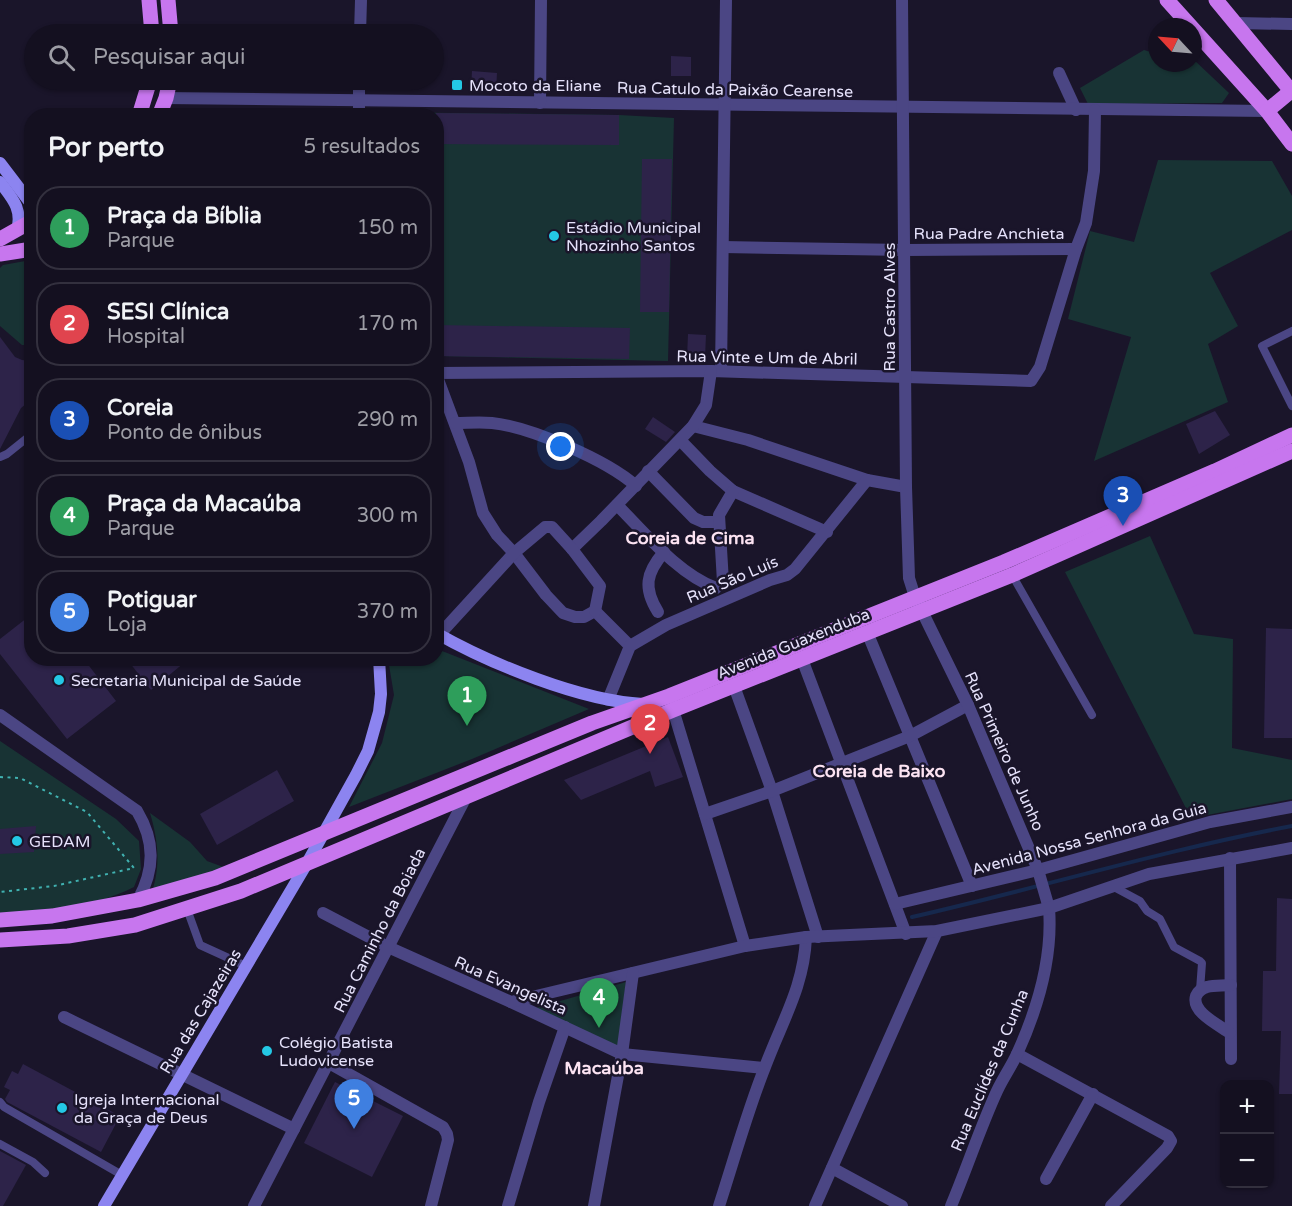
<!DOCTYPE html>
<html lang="pt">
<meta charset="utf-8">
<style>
:root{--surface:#141020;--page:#1d1929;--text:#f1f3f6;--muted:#9d9da5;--line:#33303e;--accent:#24c8e5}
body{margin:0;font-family:"Varela Round",sans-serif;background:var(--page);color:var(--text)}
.controls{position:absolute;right:18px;bottom:18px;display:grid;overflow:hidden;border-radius:12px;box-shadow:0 2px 4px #0004}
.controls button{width:54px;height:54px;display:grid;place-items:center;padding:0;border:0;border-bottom:2px solid var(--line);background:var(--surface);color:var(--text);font:30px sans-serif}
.compass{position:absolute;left:1148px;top:18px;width:54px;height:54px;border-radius:50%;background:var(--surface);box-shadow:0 2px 4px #0004;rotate:296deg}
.you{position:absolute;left:561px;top:447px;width:21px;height:21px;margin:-15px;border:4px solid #fff;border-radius:50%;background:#1a73e8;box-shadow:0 0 0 9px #1a73e833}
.badge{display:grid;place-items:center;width:39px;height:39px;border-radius:50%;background:var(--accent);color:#fff;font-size:20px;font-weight:700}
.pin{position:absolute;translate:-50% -50px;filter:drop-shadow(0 2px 3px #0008)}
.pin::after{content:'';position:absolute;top:32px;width:21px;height:18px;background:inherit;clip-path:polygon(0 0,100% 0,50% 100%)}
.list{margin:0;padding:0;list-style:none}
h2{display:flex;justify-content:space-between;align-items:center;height:78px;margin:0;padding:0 24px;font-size:26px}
h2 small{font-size:20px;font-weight:400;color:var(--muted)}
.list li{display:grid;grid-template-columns:39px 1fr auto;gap:18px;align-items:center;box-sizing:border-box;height:84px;margin:0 12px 12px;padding:0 12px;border:2px solid var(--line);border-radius:24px}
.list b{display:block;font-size:22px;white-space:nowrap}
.list p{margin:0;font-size:20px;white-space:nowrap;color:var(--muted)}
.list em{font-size:20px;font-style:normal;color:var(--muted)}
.icon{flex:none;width:33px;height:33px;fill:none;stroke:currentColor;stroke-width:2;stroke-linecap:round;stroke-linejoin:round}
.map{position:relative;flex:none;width:1292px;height:1206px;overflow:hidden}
.search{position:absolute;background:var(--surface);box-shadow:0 2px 4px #0004;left:24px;top:24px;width:420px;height:66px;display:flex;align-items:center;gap:15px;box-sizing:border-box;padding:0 21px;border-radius:33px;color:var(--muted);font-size:22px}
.panel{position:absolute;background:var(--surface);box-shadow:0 2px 4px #0004;left:24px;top:108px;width:420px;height:558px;border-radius:24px}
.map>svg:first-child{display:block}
.green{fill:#183334}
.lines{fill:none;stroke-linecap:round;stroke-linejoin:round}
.stream{stroke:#16284d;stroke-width:4}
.building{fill:#2d2349}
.path{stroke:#40b1b0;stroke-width:2;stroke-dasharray:3 4.5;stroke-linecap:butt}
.service{stroke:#4b4684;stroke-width:8}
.minor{stroke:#4b4684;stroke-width:12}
.tertiary{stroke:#4b4684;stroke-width:12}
.secondary{stroke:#8c84f0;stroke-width:12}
.primary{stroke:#c776ee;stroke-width:15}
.poi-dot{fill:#24c8e5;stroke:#1a152a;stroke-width:2}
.labels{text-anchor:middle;stroke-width:5;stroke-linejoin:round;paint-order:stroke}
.poi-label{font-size:16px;fill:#e6e2fb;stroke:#1a152a;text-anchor:start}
.street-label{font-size:16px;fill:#e6e2fb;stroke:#1a152a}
.neighbourhood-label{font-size:18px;font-weight:bold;fill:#fce3f2;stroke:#1a152a}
</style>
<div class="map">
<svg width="1292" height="1206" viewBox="0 0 1292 1206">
<rect width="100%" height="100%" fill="#1a152a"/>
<g class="green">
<path d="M1144 50 1157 54V63H1193V59L1229 93 1222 103 1088 104 1080 88Z"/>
<path d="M377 112 619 115 674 118 668 361 437 356 436 116H373Z"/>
<path d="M1158 160 1272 161 1292 196V230L1210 273 1238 326 1208 344 1228 402 1094 461 1131 337 1068 319 1090 231 1134 242Z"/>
<path d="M31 260V345H22L0 326V268L3 265Z"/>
<path d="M1150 536 1194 634 1233 639 1232 748 1292 760V799L1191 818 1065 572Z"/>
<path d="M437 649 589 709 472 759 349 807 382 743 394 695 388 659 436 658Z"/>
<path d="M0 741 116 819 139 841 141 869 134 887C90 909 48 910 0 913Z"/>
<path d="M150 813 190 842 207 861 226 868 152 892C161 865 158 840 150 813Z"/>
<path d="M626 982 618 1048 536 1008Z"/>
</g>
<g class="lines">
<path class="stream" d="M912 917C1039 888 1164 850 1292 826"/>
</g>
<g class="building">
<path d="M671 56 691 57V76H671Z"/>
<path d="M472 71 497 73 496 91 471 89Z"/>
<path d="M436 113 619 115V145L436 144Z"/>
<path d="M642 159H672L669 312H640Z"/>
<path d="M436 325 630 328 629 359 436 356Z"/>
<path d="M688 334 706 335 705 358H687Z"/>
<path d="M0 337 15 357 22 360 32 361V399L21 408 0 449Z"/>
<path d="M1215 411 1230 435 1199 454 1186 424Z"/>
<path d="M653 417 675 432 666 442 645 429Z"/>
<path d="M32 614V658H83L116 701 67 739 0 654V639Z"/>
<path d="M1266 628 1292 629V738H1264Z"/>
<path d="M126 658H190L151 690Z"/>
<path d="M668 737 683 777 655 787 650 771 581 800 564 780Z"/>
<path d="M277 770 294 801 217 845 200 814Z"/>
<path d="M36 826 34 852 0 854V829Z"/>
<path d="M1277 898 1292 899V1094H1279L1281 1031H1262L1263 971H1276Z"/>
<path d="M23 1064 120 1116 101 1152 7 1102 5 1099 10 1090 4 1087 12 1071 18 1074Z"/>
<path d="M335 1082 403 1116 372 1177 304 1143Z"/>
<path d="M0 1151 26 1165 3 1206H0Z"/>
</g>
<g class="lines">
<path class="path" d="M0 777 20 778 87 812 134 868 54 886 0 892"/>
<g class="service">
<path d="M1292 331 1262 346 1292 406"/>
<path d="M0 457 7 454 32 434"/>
<path d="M1011 573 1092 715"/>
<path d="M1112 886 1140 901 1147 911 1160 919 1174 947 1200 961 1202 963 1200 990"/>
<path d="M187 909 200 945 246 966"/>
<path d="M0 1102 4 1107 122 1175"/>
<path d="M0 1144 33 1162 45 1173"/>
</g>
<g class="minor">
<path d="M1236 23 1292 24"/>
<path d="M360 34 361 0"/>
<path d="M1059 73 1076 110"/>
<path d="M166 98 1267 111"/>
<path d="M540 103 541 0"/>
<path d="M359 116V80"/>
<path d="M723 247 905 250 1076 249"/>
<path d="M721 371 726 0"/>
<path d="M436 373 711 371 1031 381 1040 367 1076 249 1086 223 1094 171 1095 110"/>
<path d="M436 374 469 462 483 513 497 535 514 553 546 595 563 613 575 617H584L595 611 630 646"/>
<path d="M455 423C467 423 480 422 492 423 530 427 607 460 636 486"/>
<path d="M693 426 748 440 867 480"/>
<path d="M680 440 710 471 733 491 827 532"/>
<path d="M648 471 694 518 703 522H719"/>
<path d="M617 505C645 533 678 574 716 588"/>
<path d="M572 549 601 521 693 426 706 405 711 371"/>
<path d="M723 582 719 515 733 491"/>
<path d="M658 612C643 588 646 573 664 552"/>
<path d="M867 632 972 886"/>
<path d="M439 635 514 553 545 527H552L572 549 600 586 595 611"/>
<path d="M802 659 906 934"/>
<path d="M734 686 772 791 818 937"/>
<path d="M608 700 630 646 666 625 770 580 787 575 795 569 867 480 906 487"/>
<path d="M671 703 745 946"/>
<path d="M0 715 137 811C155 841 155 869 138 900"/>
<path d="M705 814 772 791 910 736 968 705"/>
<path d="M1230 858 1231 1059"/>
<path d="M895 904 1038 870 1210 822 1292 807"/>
<path d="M323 913 388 947"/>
<path d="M511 1002 622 1054 764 1068"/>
<path d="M64 1017 294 1129"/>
<path d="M1230 1033C1219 1025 1191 1012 1196 996 1198 992 1202 988 1207 987 1215 985 1223 986 1231 985"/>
<path d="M1017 1054 1168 1136 1171 1141 1167 1148 1111 1206"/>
<path d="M329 1063 443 1127 447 1134 448 1140 431 1206"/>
<path d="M832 1168 902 1206"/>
<path d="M1046 1179 1093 1094"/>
<path d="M508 1206 539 1102 565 1027"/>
<path d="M719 1206C734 1160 747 1112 765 1067 782 1021 804 987 806 937"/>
<path d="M815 1206 937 931"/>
<path d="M951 1206C967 1168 980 1128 997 1091 1003 1078 1011 1067 1017 1054 1038 1008 1053 959 1049 908"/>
</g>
<g class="tertiary">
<path d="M902 0 906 487 909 578 915 597 968 705 1038 870 1049 908"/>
<path d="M388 947 511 1002 745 946 806 937 937 931 1049 908 1149 874 1292 848"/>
<path d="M254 1206 466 797"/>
<path d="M594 1206 622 1054 633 973"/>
</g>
<g class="secondary">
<path d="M0 163 32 205"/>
<path d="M0 182C12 198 23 209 17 230"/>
<path d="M436 633C491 664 581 701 643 704"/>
<path d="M104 1206 306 865 356 775 368 751 379 712 381 694 379 658"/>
</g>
<g class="primary">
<path d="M149 0 152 34"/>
<path d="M168 0 171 34"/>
<path d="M1167 0 1267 111 1292 144"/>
<path d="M1216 0 1292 92"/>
<path d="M1267 111 1291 91"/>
<path d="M139 116 150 80"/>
<path d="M159 116 166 98 170 80"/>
<path d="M0 239 32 221"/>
<path d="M0 254 32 249"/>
<path d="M0 920 52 916 138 900 215 878 592 723 669 696 1004 562 1215 471 1292 435"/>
<path d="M0 940 68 936 135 925 241 891 673 710 1012 575 1292 451"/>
</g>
</g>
<g class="poi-dot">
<rect x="451" y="79" width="12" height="12" rx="3"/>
<circle cx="554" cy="236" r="6"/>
<circle cx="59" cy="680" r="6"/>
<circle cx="17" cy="841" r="6"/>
<circle cx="267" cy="1051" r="6"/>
<circle cx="62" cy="1108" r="6"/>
</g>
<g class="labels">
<g class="poi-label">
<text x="469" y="91">Mocoto da Eliane</text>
<text x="566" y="233">Estádio Municipal<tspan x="566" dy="18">Nhozinho Santos</tspan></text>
<text x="71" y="686">Secretaria Municipal de Saúde</text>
<text x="29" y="847">GEDAM</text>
<text x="279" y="1048">Colégio Batista<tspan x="279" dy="18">Ludovicense</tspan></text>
<text x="74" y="1105">Igreja Internacional<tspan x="74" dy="18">da Graça de Deus</tspan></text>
</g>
<g class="street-label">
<text transform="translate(735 89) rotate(1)" y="6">Rua Catulo da Paixão Cearense</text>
<text x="989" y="239">Rua Padre Anchieta</text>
<text transform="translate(889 307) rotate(-90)" y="6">Rua Castro Alves</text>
<text transform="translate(767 357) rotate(1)" y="6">Rua Vinte e Um de Abril</text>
<text transform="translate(732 579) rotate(-23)" y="6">Rua São Luís</text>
<text transform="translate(793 643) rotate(-22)" y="6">Avenida Guaxenduba</text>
<text transform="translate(1005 751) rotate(66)" y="6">Rua Primeiro de Junho</text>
<text transform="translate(1089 838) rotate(-15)" y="6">Avenida Nossa Senhora da Guia</text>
<text transform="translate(379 930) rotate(-63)" y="6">Rua Caminho da Boiada</text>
<text transform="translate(511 985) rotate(24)" y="6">Rua Evangelista</text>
<text transform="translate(200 1011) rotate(-59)" y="6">Rua das Cajazeiras</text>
<text transform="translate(989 1070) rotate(-67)" y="6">Rua Euclídes da Cunha</text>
</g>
<g class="neighbourhood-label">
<text x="690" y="544">Coreia de Cima</text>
<text x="879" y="777">Coreia de Baixo</text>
<text x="604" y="1074">Macaúba</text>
</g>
</g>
</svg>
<div class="controls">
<button>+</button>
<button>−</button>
</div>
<svg class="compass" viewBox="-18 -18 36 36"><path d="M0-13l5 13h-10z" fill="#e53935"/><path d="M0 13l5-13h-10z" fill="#9d9da5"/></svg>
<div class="you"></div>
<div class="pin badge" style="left:467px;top:726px;background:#2e9e5b">1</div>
<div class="pin badge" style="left:650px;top:754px;background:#e0444e">2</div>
<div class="pin badge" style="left:1123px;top:526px;background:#1a4fb4">3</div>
<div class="pin badge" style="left:599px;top:1028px;background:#2e9e5b">4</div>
<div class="pin badge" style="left:354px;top:1129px;background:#3f7fe0">5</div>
<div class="search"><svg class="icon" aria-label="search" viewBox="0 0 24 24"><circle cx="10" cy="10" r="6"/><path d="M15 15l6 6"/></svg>Pesquisar aqui</div>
<section class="panel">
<h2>Por perto<small>5 resultados</small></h2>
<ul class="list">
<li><span class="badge" style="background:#2e9e5b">1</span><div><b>Praça da Bíblia</b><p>Parque</p></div><em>150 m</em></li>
<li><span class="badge" style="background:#e0444e">2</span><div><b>SESI Clínica</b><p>Hospital</p></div><em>170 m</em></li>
<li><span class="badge" style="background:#1a4fb4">3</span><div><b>Coreia</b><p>Ponto de ônibus</p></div><em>290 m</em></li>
<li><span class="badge" style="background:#2e9e5b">4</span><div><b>Praça da Macaúba</b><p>Parque</p></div><em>300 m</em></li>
<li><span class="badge" style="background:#3f7fe0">5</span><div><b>Potiguar</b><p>Loja</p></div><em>370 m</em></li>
</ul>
</section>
</div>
